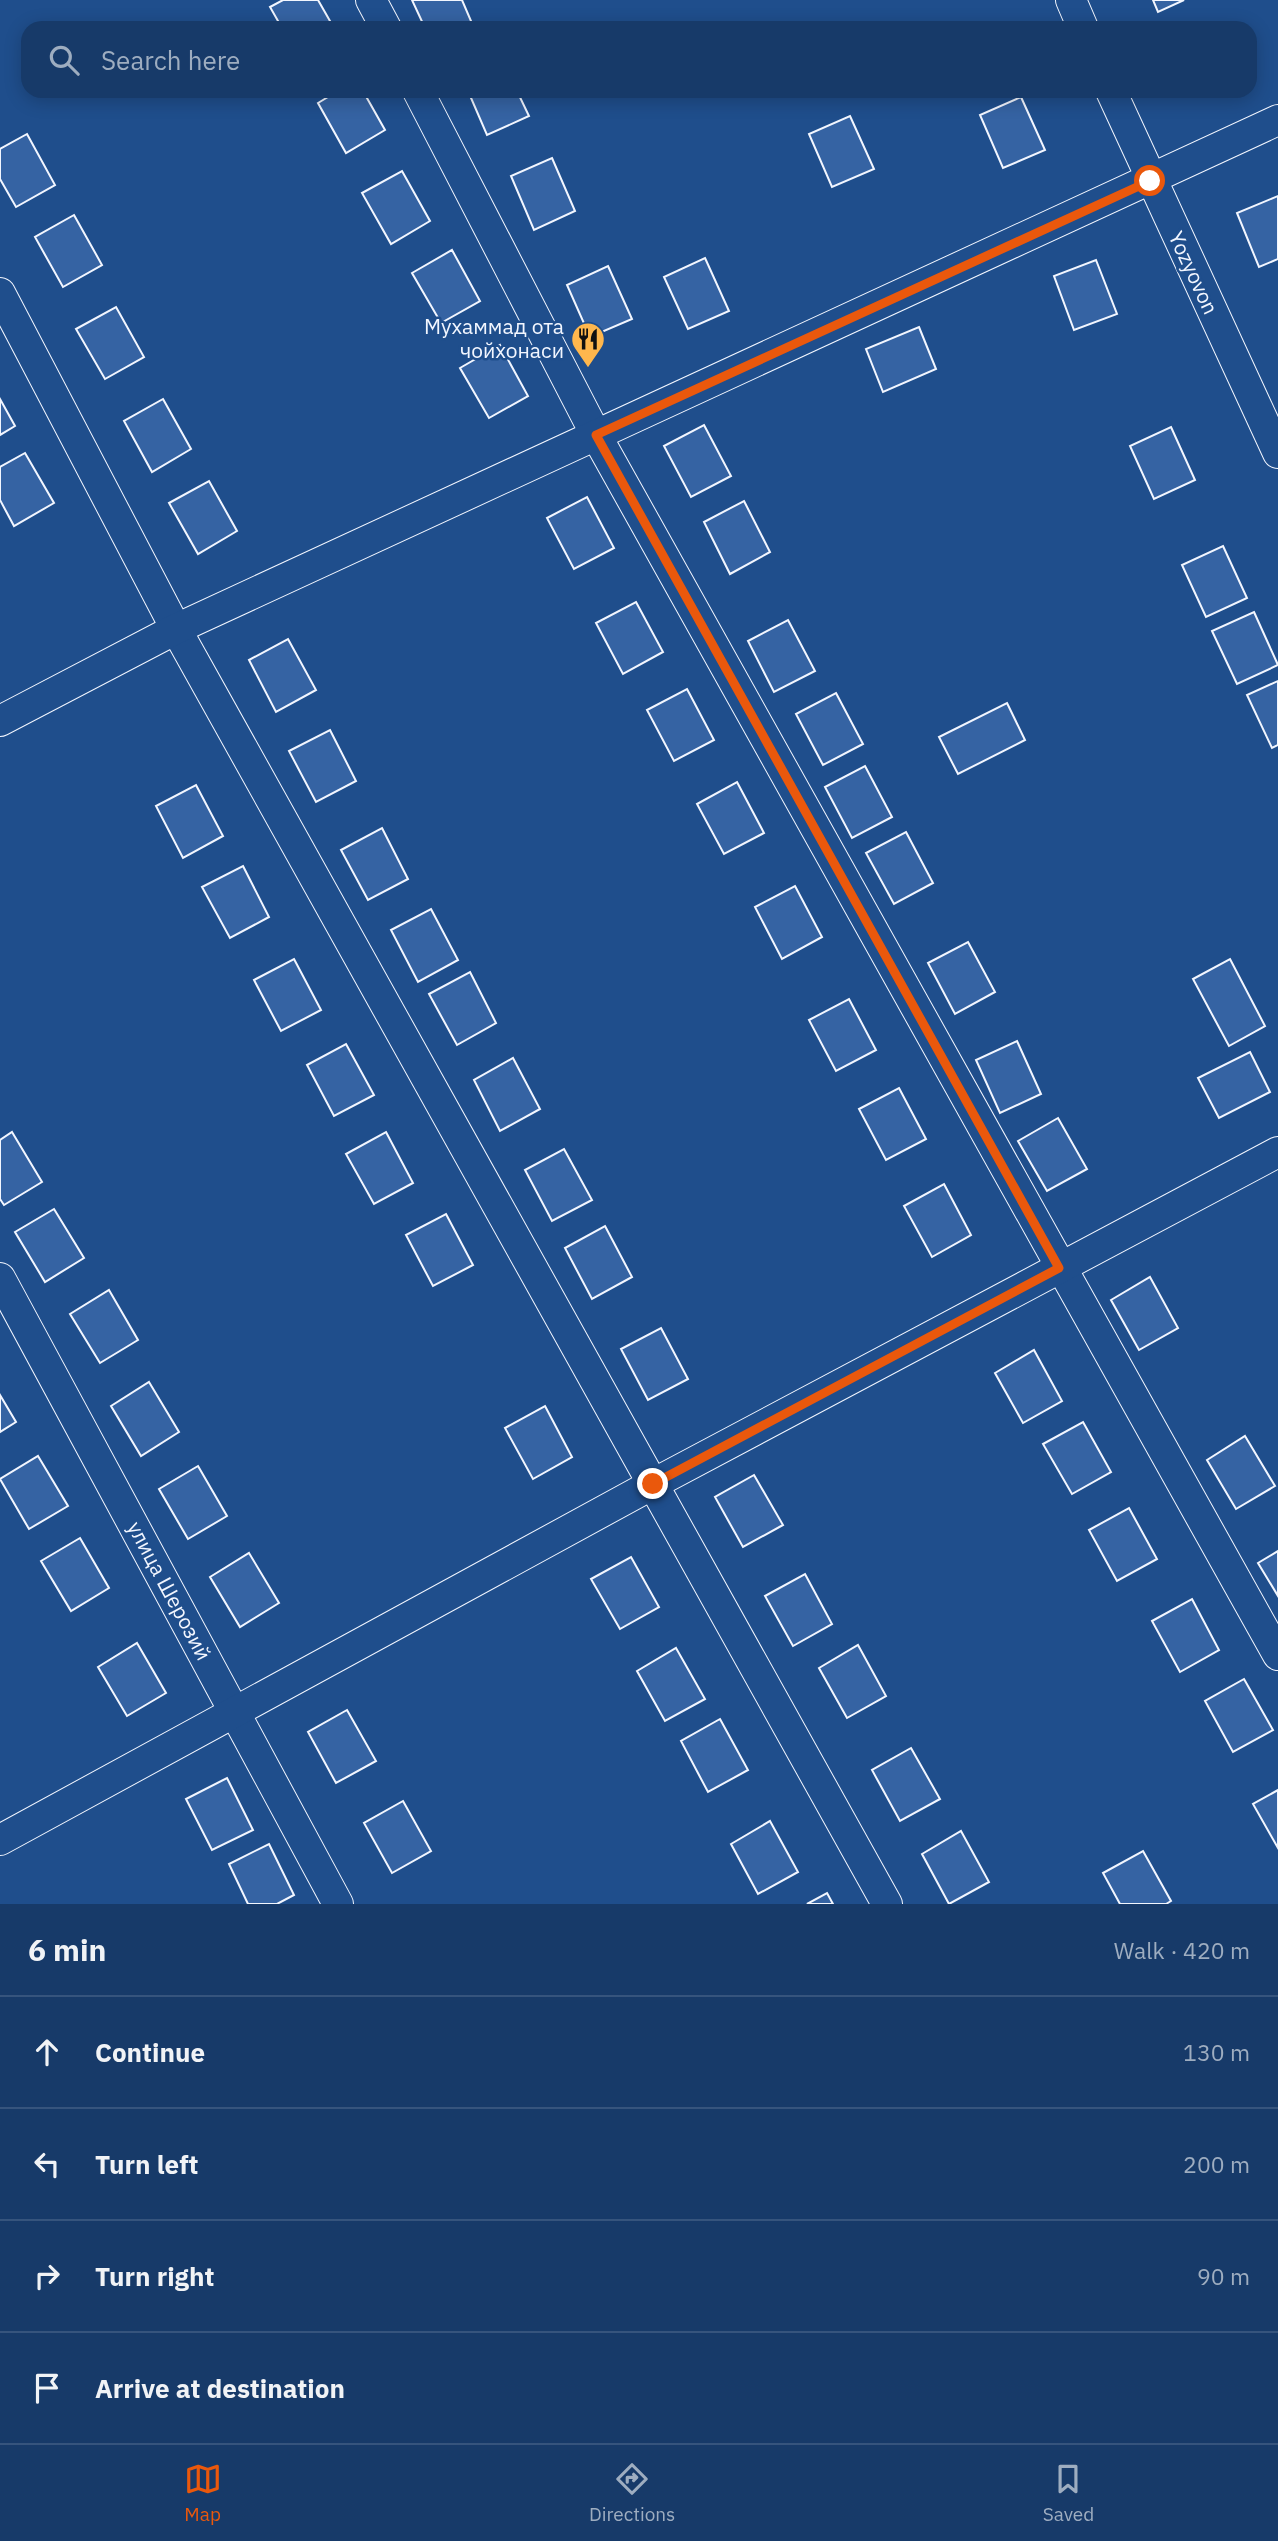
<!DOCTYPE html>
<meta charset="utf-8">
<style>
:root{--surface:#173a69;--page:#20416f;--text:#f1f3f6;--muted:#9eadc0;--line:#36547d;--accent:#ea580c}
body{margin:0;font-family:"IBM Plex Sans",sans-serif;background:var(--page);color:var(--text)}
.stop{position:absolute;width:21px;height:21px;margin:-16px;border:5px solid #ea580c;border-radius:50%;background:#fff}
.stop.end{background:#ea580c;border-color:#fff;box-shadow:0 2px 7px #0008}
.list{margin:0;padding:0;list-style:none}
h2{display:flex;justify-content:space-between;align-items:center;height:91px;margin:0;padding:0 28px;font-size:30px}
h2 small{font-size:23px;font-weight:400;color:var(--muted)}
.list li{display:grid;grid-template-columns:46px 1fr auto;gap:21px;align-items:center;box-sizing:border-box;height:112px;padding:0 28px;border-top:2px solid var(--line)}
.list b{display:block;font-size:26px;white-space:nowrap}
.list em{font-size:23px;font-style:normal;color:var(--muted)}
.icon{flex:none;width:38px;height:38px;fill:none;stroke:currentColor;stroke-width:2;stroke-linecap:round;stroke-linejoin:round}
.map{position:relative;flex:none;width:1278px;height:1904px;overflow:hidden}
.search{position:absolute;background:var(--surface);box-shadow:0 4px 18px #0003;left:21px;right:21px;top:21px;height:77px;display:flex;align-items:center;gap:18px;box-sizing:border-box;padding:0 24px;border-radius:21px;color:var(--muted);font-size:26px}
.sheet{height:539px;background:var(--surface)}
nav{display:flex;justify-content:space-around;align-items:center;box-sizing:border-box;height:98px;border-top:2px solid var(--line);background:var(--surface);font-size:19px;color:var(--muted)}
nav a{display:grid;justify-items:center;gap:4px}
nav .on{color:var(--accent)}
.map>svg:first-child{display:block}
.building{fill:#3563a3;stroke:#f2f6ff;stroke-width:2}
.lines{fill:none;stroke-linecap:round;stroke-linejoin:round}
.minor-casing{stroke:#f2f6ff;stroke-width:32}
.minor{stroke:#1f4e8c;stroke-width:30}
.route{stroke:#ea580c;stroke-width:9}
.labels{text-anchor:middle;stroke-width:5;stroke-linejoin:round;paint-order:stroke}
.street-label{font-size:21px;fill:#f2f6ff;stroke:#1f4e8c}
.poi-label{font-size:21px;fill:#f2f6ff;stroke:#1f4e8c;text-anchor:end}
</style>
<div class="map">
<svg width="1278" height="1904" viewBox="0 0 1278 1904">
<rect width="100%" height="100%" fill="#1f4e8c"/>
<g class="building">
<path d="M283 0H318L334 28H282L270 7Z"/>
<path d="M412 0H462L474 28H425Z"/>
<path d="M1153 0H1184L1158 12Z"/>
<path d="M338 91H363L385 130 346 153 318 103Z"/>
<path d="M468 91H517L529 116 487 135Z"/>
<path d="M1021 97 1045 150 1003 168 980 115Z"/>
<path d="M850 116 874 169 832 187 809 134Z"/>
<path d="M27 134 55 185 16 207 0 179V149Z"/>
<path d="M552 158 575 211 534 230 511 176Z"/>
<path d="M402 171 430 221 391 244 362 193Z"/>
<path d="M1278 196V259L1259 267 1237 213Z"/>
<path d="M74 215 102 265 63 287 35 237Z"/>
<path d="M452 250 480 301 441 323 412 273Z"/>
<path d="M705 258 729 311 688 329 664 277Z"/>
<path d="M1096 260 1117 314 1074 330 1054 276Z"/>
<path d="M608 266 632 319 590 337 567 285Z"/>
<path d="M116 307 144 357 105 379 76 329Z"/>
<path d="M919 327 936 369 883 392 866 349Z"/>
<path d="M500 345 528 396 489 418 460 368Z"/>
<path d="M0 399 15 426 0 435Z"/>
<path d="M163 399 191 449 152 472 124 421Z"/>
<path d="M704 425 731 476 691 497 664 446Z"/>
<path d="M1171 427 1195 480 1154 499 1130 446Z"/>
<path d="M25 453 54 503 14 526 0 500V467Z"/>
<path d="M209 481 237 531 198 554 169 503Z"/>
<path d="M587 497 614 548 574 569 547 518Z"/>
<path d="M744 501 770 552 730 574 704 522Z"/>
<path d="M1223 546 1247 598 1206 617 1182 565Z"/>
<path d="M636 602 663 652 623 674 596 623Z"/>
<path d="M1254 612 1278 665 1237 684 1212 631Z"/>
<path d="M788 620 815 671 774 692 748 641Z"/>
<path d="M288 639 316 690 276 712 249 660Z"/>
<path d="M1278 681V745L1272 748 1247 695Z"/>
<path d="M687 689 714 740 674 761 647 710Z"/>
<path d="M836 693 863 744 823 765 796 714Z"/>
<path d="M1007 703 1025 740 958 774 939 737Z"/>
<path d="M330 730 356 781 316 802 289 751Z"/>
<path d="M865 766 892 817 852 838 825 787Z"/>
<path d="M737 782 764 833 724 854 697 804Z"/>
<path d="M196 785 223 836 183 858 156 806Z"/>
<path d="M382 828 408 879 368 900 341 850Z"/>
<path d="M906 832 933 883 894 904 866 853Z"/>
<path d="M243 866 269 917 230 938 202 887Z"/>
<path d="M795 886 822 937 782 959 755 907Z"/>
<path d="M431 909 458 960 418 982 391 930Z"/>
<path d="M968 942 995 992 955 1014 928 963Z"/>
<path d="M294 959 321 1010 281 1031 254 980Z"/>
<path d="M1230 959 1265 1026 1229 1046 1193 979Z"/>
<path d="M470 972 496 1023 457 1045 429 994Z"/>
<path d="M849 999 876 1050 836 1071 809 1020Z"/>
<path d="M1017 1041 1041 1094 1000 1113 976 1060Z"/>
<path d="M346 1044 374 1095 334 1116 307 1065Z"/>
<path d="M1250 1052 1270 1092 1219 1118 1198 1078Z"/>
<path d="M513 1058 540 1109 500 1131 474 1080Z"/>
<path d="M899 1088 926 1139 886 1160 859 1109Z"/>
<path d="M1058 1118 1087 1169 1047 1191 1018 1141Z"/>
<path d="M12 1132 42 1182 4 1205 0 1199V1140Z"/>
<path d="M386 1132 413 1183 374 1204 346 1154Z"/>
<path d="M564 1149 592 1200 552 1221 525 1170Z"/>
<path d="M944 1184 971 1235 932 1257 904 1206Z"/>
<path d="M54 1209 84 1258 45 1282 15 1232Z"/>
<path d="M446 1214 473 1265 433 1286 406 1235Z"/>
<path d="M605 1226 632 1277 592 1299 565 1248Z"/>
<path d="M1150 1277 1178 1328 1139 1350 1111 1300Z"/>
<path d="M109 1290 138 1340 100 1363 70 1314Z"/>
<path d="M661 1328 688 1379 648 1400 621 1349Z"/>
<path d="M1034 1350 1062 1401 1023 1423 995 1373Z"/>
<path d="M149 1382 179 1432 141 1456 111 1406Z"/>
<path d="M0 1395 16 1422 0 1432Z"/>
<path d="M545 1406 572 1457 533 1479 505 1428Z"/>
<path d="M1083 1422 1111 1472 1072 1494 1043 1444Z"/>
<path d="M1245 1436 1275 1486 1236 1509 1207 1460Z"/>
<path d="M38 1456 68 1506 29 1529 0 1479Z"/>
<path d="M198 1466 227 1516 188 1539 159 1489Z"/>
<path d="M754 1475 783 1525 743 1547 715 1497Z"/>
<path d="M1129 1508 1157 1559 1117 1581 1089 1530Z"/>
<path d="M80 1538 109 1588 71 1611 41 1561Z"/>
<path d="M1278 1551V1596L1258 1563Z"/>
<path d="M249 1553 279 1603 240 1627 210 1577Z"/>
<path d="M631 1557 659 1607 620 1629 591 1579Z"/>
<path d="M805 1574 832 1624 793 1646 765 1596Z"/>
<path d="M1192 1599 1219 1650 1180 1672 1152 1621Z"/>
<path d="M137 1643 166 1693 127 1716 98 1667Z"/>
<path d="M858 1645 886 1696 847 1718 819 1668Z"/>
<path d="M676 1648 705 1699 665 1721 637 1671Z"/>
<path d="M1244 1679 1273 1730 1233 1752 1205 1701Z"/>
<path d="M347 1710 376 1761 336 1783 308 1732Z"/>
<path d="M720 1719 748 1770 708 1792 681 1741Z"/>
<path d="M911 1748 940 1799 900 1821 872 1770Z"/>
<path d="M227 1778 253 1830 212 1850 186 1799Z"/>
<path d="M1278 1790V1848L1253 1804Z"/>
<path d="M403 1801 431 1851 392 1873 364 1823Z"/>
<path d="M770 1821 798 1872 758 1894 731 1844Z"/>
<path d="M961 1831 989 1882 949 1904 922 1854Z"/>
<path d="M269 1844 294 1895 277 1904H248L229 1864Z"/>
<path d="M1143 1851 1171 1901 1166 1904H1120L1103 1873Z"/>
<path d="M827 1893 833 1904H807Z"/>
</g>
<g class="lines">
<g class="minor-casing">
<g id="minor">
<path d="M371 0 386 28"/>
<path d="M1071 0 1083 28"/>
<path d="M418 91 596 435 1278 1655"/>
<path d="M1111 91 1278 453"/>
<path d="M0 293 176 629 887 1904"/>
<path d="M0 721 176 629 1278 120"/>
<path d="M0 1278 338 1904"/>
<path d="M0 1840 653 1484 1278 1152"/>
</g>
</g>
<use href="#minor" class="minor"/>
</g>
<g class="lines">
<path class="route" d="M653 1484 1059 1268 596 435 1150 181"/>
</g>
<defs>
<g id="restaurant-pin" transform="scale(1.75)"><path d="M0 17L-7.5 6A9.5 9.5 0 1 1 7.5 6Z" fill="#ffb74d" stroke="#1f4e8c"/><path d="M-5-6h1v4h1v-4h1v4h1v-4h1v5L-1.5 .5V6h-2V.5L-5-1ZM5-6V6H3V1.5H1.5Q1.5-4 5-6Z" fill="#111"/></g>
</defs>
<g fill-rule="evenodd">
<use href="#restaurant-pin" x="588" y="339"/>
</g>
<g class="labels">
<g class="street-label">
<text transform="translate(1193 273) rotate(65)" y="7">Yozyovon</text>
<text transform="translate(169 1591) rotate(62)" y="7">улица Шерозий</text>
</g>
<g class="poi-label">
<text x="564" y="334">Мухаммад ота<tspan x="564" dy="24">чойхонаси</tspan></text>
</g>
</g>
</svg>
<div class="stop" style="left:1150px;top:181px"></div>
<div class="stop end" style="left:653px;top:1484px"></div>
<div class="search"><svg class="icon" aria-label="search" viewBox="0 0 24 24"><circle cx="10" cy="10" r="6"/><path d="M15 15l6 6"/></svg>Search here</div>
</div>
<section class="sheet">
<h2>6 min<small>Walk · 420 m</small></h2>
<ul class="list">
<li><svg class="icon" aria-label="ahead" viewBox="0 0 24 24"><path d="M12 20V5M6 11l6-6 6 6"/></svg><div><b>Continue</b></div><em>130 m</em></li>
<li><svg class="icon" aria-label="left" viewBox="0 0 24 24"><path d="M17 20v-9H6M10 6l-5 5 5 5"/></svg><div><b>Turn left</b></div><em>200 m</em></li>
<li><svg class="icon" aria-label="right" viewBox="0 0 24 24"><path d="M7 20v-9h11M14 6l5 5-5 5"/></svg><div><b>Turn right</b></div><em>90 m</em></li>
<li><svg class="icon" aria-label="arrive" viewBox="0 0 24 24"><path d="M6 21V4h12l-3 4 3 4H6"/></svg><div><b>Arrive at destination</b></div></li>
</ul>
</section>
<nav>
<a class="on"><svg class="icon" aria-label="map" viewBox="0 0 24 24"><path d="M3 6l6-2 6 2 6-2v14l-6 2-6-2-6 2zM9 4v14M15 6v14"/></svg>Map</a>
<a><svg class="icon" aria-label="directions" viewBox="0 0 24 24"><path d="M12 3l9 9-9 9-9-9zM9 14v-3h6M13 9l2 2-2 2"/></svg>Directions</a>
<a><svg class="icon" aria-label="saved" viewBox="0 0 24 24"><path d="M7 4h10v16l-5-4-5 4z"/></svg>Saved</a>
</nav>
